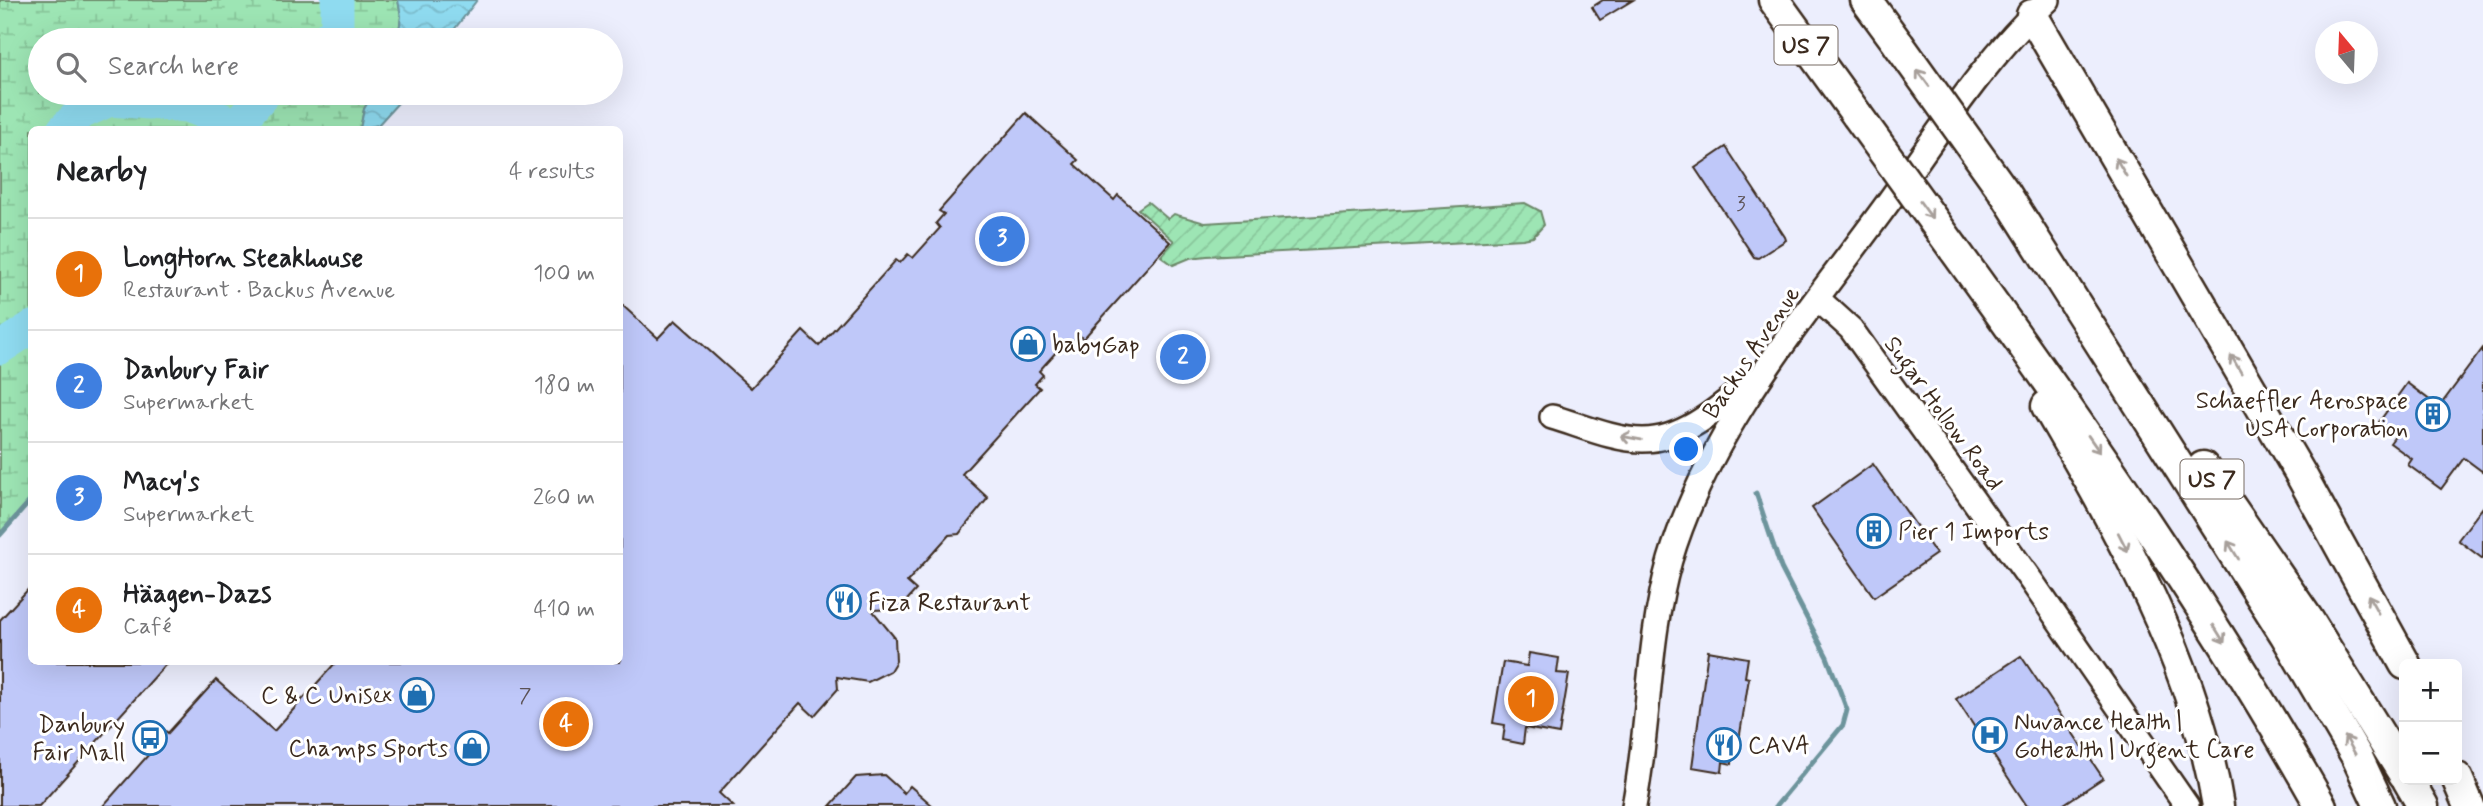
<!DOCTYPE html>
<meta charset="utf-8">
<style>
:root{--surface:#fff;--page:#f2f2f2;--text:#202124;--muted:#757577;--line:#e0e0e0;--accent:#7c3aed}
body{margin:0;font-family:Mynerve,sans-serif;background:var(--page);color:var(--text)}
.controls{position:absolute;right:21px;bottom:21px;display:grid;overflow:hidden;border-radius:10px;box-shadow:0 7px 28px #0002}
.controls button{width:63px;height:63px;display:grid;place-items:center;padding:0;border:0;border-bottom:2px solid var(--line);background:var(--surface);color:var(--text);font:35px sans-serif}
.compass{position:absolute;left:2315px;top:21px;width:63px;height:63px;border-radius:50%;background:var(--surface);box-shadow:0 7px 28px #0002;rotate:341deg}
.you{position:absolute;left:1687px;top:450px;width:24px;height:24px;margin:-18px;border:5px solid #fff;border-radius:50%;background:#1a73e8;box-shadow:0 0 0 10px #1a73e833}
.badge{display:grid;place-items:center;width:46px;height:46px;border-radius:50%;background:var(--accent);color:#fff;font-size:23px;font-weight:700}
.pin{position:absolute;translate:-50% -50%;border:4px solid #fff;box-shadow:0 2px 7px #0006}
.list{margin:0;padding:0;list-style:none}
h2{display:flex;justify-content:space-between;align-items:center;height:91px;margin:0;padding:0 28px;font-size:30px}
h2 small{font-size:23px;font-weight:400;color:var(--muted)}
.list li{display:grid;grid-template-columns:46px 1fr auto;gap:21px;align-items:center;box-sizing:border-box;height:112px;padding:0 28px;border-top:2px solid var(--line)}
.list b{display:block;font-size:26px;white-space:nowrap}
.list p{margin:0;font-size:23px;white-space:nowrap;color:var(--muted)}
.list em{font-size:23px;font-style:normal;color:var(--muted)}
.icon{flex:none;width:38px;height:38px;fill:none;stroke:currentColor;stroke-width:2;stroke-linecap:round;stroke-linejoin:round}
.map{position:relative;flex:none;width:2483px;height:806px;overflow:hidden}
.search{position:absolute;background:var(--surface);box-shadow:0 7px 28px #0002;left:28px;top:28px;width:595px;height:77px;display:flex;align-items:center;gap:18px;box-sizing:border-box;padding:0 24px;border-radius:38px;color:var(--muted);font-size:26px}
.panel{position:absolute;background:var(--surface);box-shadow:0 7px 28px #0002;left:28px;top:126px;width:595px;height:539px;border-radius:10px}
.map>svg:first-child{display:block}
.wetland{fill:url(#wetland-marsh);stroke:#6c8869;stroke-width:2}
.garden{fill:url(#garden-furrows);stroke:#6c8869;stroke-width:2}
.water{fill:url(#water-waves);stroke:#6d949c;stroke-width:2}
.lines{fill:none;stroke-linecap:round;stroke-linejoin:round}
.stream{stroke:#6d949c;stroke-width:5}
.river{stroke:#8fdbf0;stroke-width:33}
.building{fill:#bfc8f9;stroke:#3b2a1e;stroke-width:2}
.secondary-casing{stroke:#3b2a1e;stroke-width:28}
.highway-casing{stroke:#3b2a1e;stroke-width:35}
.secondary{stroke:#fff;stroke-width:23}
.highway{stroke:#fff;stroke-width:30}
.highway-bridge-casing{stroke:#3b2a1e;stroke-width:35;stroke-linecap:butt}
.highway-bridge{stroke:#fff;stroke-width:30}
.oneway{stroke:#a79f9a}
.labels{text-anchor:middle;stroke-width:6;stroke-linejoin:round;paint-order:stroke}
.number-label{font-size:21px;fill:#5c5255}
.shield{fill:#fff;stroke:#766a62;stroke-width:2}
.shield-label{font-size:23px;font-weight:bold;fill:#3b2a1e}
.poi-label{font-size:24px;fill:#3b2a1e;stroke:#fff;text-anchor:start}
.street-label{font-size:24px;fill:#3b2a1e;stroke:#fff}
</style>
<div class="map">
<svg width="2483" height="806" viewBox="0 0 2483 806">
<defs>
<pattern id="wetland-marsh" width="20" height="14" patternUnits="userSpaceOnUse" patternTransform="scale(1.75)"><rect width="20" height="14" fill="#9de5b4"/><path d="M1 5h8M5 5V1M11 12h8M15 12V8" fill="none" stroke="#88c59a"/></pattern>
<pattern id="garden-furrows" width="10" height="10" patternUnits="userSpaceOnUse" patternTransform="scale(1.75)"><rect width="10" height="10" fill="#9de5b4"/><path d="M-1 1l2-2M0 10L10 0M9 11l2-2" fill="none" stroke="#88c59a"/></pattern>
<pattern id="water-waves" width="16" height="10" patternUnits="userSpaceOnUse" patternTransform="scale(1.75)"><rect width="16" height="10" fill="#8fdbf0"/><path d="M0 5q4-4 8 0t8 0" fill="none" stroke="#7cbccd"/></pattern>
</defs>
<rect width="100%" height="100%" fill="#eceefd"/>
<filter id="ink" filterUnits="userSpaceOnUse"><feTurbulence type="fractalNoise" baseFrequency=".0143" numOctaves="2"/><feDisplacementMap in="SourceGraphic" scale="14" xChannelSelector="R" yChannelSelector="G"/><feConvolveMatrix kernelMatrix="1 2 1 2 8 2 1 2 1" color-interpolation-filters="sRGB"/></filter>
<g filter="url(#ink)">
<path class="wetland" d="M0 0H398L401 16 398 40H40V93H373L364 109 360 129 32 130 31 499 0 535Z"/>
<path class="garden" d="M1148 202 1168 219 1174 214 1205 223 1525 203 1540 211 1544 225 1533 237 1523 239 1207 256 1190 258 1173 265 1161 256 1174 241 1138 209Z"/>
<g class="water">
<path d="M398 0H477L446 40H398L401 16Z"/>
<path d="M373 93H407L378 125 360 129 364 109Z"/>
</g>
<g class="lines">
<g class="stream">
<path d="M1756 493 1781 568 1827 657 1837 683 1847 710 1843 725 1776 806"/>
<path d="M0 535 32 499"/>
</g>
<g class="river">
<path d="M324 40 337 29V0"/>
<path d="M63 130 79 114 110 100 188 106 237 125 265 93"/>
<path d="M0 348 32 327"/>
</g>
</g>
<g class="building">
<path d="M1603 0H1633L1600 20 1592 7Z"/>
<path d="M1026 113 1078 160 1074 164 1114 200 1118 195 1170 242 1083 339 1079 335 1071 344 1067 340 1039 371 1043 375 1035 384 1040 388 962 474 988 498 959 534 949 535 907 582 916 590 899 609 872 610 895 638 896 661 890 671 868 682 837 677 838 689 814 716 800 703 719 793 733 806H103L150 753 148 751 162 728 168 733 216 680 274 731 336 662H620V303L658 338 675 320 751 388 803 331 819 346 896 260 900 263 908 254 913 258 940 228 936 223 944 214 939 211Z"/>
<path d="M1726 147 1785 237 1786 240 1758 258 1754 257 1695 168Z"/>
<path d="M2483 348V472L2464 458 2441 489 2408 465 2412 459 2390 443 2396 435 2379 422 2407 383 2439 407Z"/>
<path d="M1873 464 1936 554 1874 597 1812 508Z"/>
<path d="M2483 507V559L2458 540Z"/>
<path d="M32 585V662H168L39 806H0V620Z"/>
<path d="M1708 651 1748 658 1745 677 1749 678 1737 753 1733 752 1732 764 1723 762 1722 772 1692 767Z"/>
<path d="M1529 653 1559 658 1557 673 1569 674 1559 734 1525 728 1523 744 1503 740 1505 725 1493 723 1503 662 1527 666Z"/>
<path d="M2021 656 2103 778 2061 806H2027L1956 699Z"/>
<path d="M884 775 904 793 910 786 933 806H830L856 777Z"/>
</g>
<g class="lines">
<g class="secondary-casing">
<g id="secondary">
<path d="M1818 299 1851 329 2032 582 2187 806"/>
<path d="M1552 417C1580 425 1613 440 1643 440 1685 440 1721 406 1752 381"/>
<path d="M1634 806C1650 724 1647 640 1670 560 1710 426 1807 314 1887 204 1937 135 1985 58 2048 0"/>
</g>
</g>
<g class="highway-casing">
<g id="highway">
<path d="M1774 0 1857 115"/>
<path d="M1866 0 1899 45"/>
<path d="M2032 15 2300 473 2405 664"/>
<path d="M2005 193 2285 634 2357 757 2380 806"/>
<path d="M1954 249C2085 430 2211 611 2321 806"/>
<path d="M2047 406C2119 530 2195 662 2218 806"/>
<path d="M2203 467 2307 618 2404 774"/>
<path d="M2457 778 2469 806"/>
<path d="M2408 780 2423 806"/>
</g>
</g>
<use href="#secondary" class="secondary"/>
<use href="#highway" class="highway"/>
<g class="highway-bridge-casing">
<g id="highway-bridge">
<path d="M1899 45 2005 193"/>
<path d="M1857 115 1954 249"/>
</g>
</g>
<use href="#highway-bridge" class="highway-bridge"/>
</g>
<defs><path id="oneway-shaft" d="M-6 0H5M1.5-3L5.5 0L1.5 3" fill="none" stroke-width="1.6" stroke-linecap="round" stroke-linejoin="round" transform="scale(1.75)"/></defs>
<g class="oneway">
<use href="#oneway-shaft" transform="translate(1923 78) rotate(-126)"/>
<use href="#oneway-shaft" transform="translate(2121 167) rotate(-120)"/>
<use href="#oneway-shaft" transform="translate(1926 210) rotate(54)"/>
<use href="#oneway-shaft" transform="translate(2236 364) rotate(-120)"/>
<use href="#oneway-shaft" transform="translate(1631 438) rotate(-170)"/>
<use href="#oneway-shaft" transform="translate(2094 444) rotate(55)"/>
<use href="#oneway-shaft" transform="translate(2123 542) rotate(63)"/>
<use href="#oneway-shaft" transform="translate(2233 550) rotate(-122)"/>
<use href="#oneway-shaft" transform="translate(2373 604) rotate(-119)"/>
<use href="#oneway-shaft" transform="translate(2219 634) rotate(58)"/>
<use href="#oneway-shaft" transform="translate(2350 745) rotate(-120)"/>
</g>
</g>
<defs>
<g id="shop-ring" transform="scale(1.75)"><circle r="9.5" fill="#fff" stroke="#1f6fb2" stroke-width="1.5"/><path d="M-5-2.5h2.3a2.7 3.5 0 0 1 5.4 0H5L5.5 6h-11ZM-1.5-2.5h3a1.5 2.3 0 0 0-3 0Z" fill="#1f6fb2"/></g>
<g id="building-ring" transform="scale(1.75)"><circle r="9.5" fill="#fff" stroke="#1f6fb2" stroke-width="1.5"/><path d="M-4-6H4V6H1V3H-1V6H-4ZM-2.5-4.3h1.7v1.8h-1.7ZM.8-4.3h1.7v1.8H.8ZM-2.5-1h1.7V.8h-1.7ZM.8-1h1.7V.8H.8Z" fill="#1f6fb2"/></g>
<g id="restaurant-ring" transform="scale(1.75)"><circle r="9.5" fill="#fff" stroke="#1f6fb2" stroke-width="1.5"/><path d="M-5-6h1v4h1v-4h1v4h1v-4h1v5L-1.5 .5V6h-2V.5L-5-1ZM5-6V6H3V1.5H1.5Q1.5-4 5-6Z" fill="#1f6fb2"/></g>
<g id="hospital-ring" transform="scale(1.75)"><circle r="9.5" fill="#fff" stroke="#1f6fb2" stroke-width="1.5"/><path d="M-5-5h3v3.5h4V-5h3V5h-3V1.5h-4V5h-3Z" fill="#1f6fb2"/></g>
<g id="bus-ring" transform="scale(1.75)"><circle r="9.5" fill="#fff" stroke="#1f6fb2" stroke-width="1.5"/><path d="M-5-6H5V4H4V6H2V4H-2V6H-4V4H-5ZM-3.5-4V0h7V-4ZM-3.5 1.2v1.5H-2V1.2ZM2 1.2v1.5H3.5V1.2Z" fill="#1f6fb2"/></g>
</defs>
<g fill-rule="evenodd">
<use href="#shop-ring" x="1028" y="344"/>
<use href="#building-ring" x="2433" y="414"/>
<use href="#building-ring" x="1874" y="531"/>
<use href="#restaurant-ring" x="844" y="602"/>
<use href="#shop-ring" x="417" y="695"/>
<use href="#hospital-ring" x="1990" y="735"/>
<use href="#bus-ring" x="150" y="738"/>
<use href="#restaurant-ring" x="1724" y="745"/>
<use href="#shop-ring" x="472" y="748"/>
</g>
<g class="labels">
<g class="number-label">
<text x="1741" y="210">3</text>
<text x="525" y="702">7</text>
</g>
<g class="shield">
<rect x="1774.5" y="25.5" width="63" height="39" rx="5"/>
<rect x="2180.5" y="459.5" width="63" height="39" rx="5"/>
</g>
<g class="shield-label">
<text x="1806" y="53">US 7</text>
<text x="2212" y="487">US 7</text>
</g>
<g class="poi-label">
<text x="1052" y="352">babyGap</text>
<text x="2408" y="408" text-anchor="end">Schaeffler Aerospace<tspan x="2408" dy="28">USA Corporation</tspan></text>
<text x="1898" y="539">Pier 1 Imports</text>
<text x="868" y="610">Fiza Restaurant</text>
<text x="392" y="703" text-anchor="end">C &amp; C Unisex</text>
<text x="2014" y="729">Nuvance Health |<tspan x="2014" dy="28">GoHealth | Urgent Care</tspan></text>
<text x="125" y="732" text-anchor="end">Danbury<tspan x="125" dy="28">Fair Mall</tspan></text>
<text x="1748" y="753">CAVA</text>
<text x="448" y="756" text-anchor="end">Champs Sports</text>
</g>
<g class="street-label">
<text transform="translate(1751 352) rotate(-56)" y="8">Backus Avenue</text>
<text transform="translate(1944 413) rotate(54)" y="8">Sugar Hollow Road</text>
</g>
</g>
</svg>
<div class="controls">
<button>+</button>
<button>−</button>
</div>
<svg class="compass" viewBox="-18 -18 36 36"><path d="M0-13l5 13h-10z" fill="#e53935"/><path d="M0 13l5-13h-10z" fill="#757577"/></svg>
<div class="you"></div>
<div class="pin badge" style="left:1531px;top:699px;background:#e8710a">1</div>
<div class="pin badge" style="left:1183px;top:357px;background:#3f7fe0">2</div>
<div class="pin badge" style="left:1002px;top:239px;background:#3f7fe0">3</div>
<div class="pin badge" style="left:566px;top:724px;background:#e8710a">4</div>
<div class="search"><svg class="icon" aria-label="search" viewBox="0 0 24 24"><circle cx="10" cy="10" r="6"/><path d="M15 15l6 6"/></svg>Search here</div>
<section class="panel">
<h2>Nearby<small>4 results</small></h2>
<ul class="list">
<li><span class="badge" style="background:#e8710a">1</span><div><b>LongHorn Steakhouse</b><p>Restaurant · Backus Avenue</p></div><em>100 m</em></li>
<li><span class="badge" style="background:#3f7fe0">2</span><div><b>Danbury Fair</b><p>Supermarket</p></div><em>180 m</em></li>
<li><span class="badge" style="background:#3f7fe0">3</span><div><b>Macy's</b><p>Supermarket</p></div><em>260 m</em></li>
<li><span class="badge" style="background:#e8710a">4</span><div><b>Häagen-Dazs</b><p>Café</p></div><em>410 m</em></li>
</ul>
</section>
</div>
